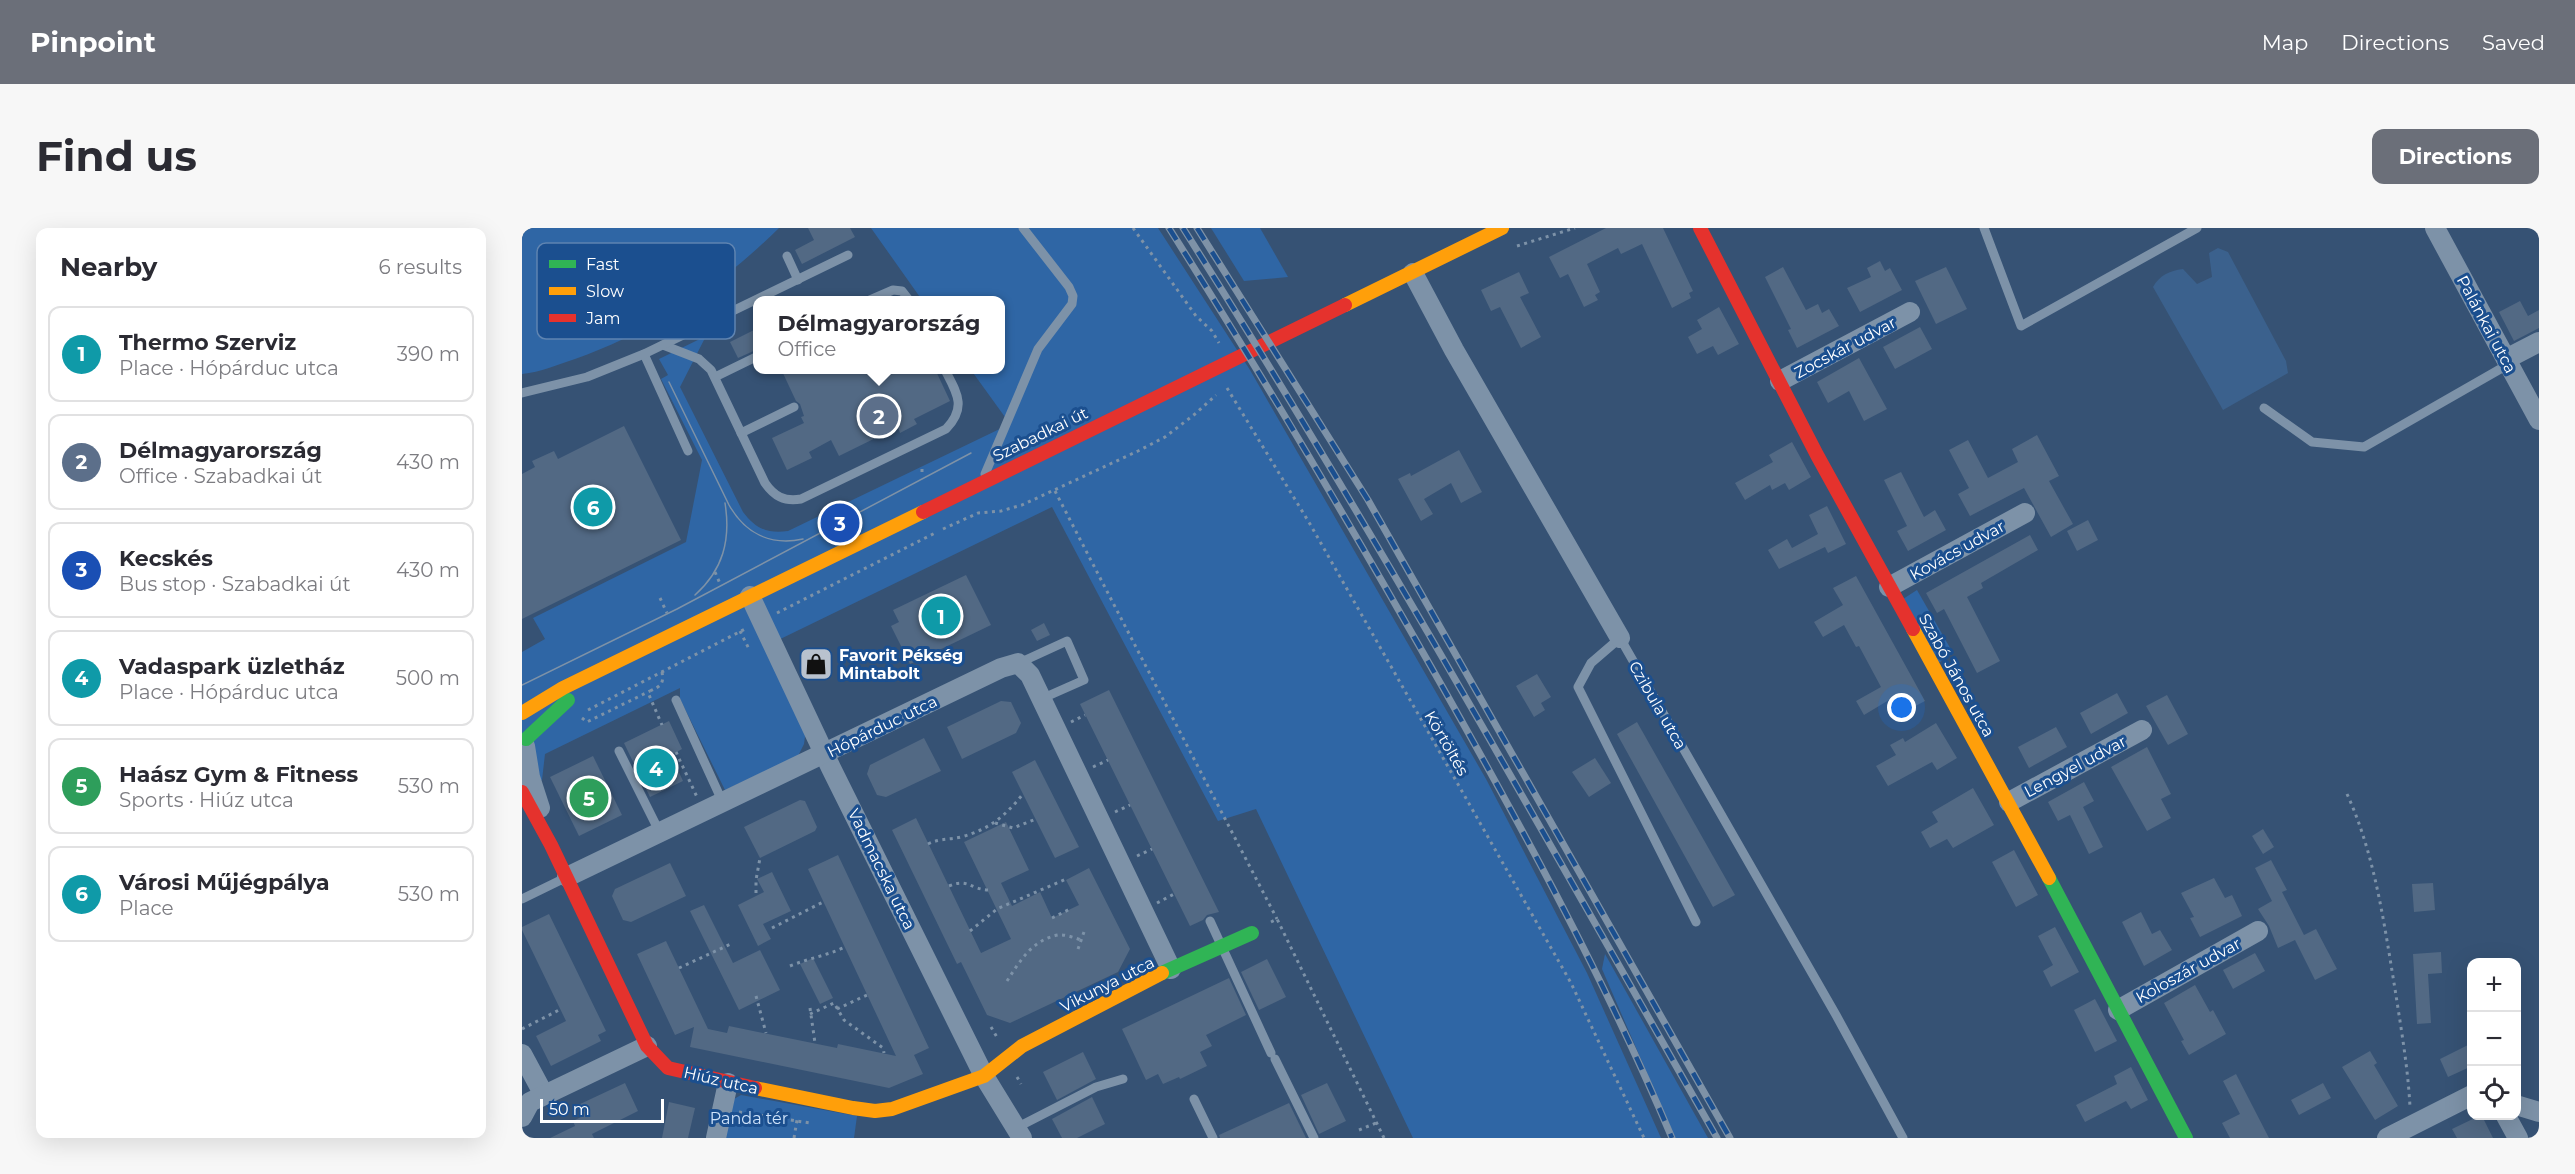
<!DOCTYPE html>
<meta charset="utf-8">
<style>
:root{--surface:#fff;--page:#f7f7f7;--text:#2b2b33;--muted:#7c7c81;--line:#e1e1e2;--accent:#6b6f79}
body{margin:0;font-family:Montserrat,sans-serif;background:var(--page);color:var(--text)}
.controls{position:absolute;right:18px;bottom:18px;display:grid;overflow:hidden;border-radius:12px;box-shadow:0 6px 24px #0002}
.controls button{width:54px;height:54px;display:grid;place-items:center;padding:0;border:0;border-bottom:2px solid var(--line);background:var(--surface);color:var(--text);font:30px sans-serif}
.scale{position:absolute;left:18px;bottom:15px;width:124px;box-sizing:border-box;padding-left:6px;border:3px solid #fff;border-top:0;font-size:16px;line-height:21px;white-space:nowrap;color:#fff;-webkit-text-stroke:4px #1b4f8f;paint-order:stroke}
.you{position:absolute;left:1380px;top:480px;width:21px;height:21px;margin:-15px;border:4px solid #fff;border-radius:50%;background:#1a73e8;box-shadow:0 0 0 9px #1a73e833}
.badge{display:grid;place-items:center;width:39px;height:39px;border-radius:50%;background:var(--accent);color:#fff;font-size:20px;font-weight:700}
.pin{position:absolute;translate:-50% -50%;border:3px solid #fff;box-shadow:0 2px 6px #0006}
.popup{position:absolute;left:231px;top:68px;width:252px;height:78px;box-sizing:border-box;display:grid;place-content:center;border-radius:12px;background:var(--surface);filter:drop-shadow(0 2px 4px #0005);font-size:20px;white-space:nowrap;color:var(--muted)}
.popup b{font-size:22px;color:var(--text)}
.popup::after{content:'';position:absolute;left:50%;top:100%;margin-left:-12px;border:12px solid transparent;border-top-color:var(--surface)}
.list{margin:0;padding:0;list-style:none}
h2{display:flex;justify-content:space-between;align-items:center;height:78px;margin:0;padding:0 24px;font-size:26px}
h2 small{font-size:20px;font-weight:400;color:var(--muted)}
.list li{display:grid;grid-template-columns:39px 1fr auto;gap:18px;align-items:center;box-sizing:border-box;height:96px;margin:0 12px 12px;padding:0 12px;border:2px solid var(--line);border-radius:12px}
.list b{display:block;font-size:22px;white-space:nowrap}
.list p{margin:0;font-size:20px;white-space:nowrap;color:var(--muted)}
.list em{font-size:20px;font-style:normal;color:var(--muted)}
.icon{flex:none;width:33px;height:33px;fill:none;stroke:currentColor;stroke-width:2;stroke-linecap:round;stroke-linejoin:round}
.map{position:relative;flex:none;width:2017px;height:910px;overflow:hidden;border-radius:12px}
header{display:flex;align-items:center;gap:36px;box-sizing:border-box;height:84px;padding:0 30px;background:var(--accent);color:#fff}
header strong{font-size:28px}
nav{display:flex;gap:33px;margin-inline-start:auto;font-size:21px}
.intro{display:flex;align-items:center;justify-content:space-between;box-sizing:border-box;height:144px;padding:0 36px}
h1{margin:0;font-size:42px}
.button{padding:15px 27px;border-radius:12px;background:var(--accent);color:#fff;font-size:21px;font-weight:700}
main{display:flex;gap:36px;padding:0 36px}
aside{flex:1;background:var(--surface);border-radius:12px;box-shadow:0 6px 24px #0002}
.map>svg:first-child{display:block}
.green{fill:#2f66a5}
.water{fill:#3b618d}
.building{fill:#526984}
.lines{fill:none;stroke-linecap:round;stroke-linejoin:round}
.path{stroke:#7d92a8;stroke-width:3;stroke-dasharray:3 4.5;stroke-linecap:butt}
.lane{stroke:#7d92a8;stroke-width:9}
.street{stroke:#7d92a8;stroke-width:20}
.fast{stroke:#30b455;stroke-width:14}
.slow{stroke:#ff9f0a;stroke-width:14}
.jam{stroke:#e5322d;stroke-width:14}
.tram{stroke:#7e92a7;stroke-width:1.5}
.rail-casing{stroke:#7e92a7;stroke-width:7}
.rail{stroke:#1b4f8f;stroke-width:4.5;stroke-dasharray:14;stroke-linecap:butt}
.labels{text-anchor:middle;stroke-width:6;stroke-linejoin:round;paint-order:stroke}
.street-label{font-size:16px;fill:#fff;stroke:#1b4f8f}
.poi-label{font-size:16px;font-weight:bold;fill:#fff;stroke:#1b4f8f;text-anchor:start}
.park-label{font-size:16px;fill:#cfe3fa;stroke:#1b4f8f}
.key{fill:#1b4f8f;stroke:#5f84b1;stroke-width:1.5}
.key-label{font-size:16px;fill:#fff}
</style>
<header>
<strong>Pinpoint</strong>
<nav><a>Map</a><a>Directions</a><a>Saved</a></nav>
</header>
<div class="intro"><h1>Find us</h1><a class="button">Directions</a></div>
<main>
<aside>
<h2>Nearby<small>6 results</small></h2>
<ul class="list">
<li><span class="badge" style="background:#0f9aa8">1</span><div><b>Thermo Szerviz</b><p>Place · Hópárduc utca</p></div><em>390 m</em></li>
<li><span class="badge" style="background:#5c6f8a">2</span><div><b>Délmagyarország</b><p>Office · Szabadkai út</p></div><em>430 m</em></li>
<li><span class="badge" style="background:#1a4fb4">3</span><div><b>Kecskés</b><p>Bus stop · Szabadkai út</p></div><em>430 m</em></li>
<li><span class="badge" style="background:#0f9aa8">4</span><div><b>Vadaspark üzletház</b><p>Place · Hópárduc utca</p></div><em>500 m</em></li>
<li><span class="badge" style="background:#2e9e5b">5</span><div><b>Haász Gym &amp; Fitness</b><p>Sports · Hiúz utca</p></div><em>530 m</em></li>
<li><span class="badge" style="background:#0f9aa8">6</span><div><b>Városi Műjégpálya</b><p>Place</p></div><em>530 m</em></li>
</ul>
</aside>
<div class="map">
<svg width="2017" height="910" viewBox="0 0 2017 910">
<rect width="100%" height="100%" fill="#365274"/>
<g class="green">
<path d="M0 0H257C198 58 132 103 53 131 35 137 19 144 0 146Z"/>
<path d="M349 0H636L728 142 964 551 1065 745 1139 910H891L734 581 696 593 530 279 246 417 284 501 282 516 276 528 203 562 158 471V460L23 526 20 552 0 561V424L23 411 11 390 164 314 180 232 139 151 146 147 137 131 184 108 158 159 221 284C233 300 245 306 266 303L488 196 449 142H478V72H400Z"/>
<path d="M689 0H738L766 49 722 53Z"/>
<path d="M1395 362 1431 425 1415 436 1381 371Z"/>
<path d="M1083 726 1186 910H1153L1080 741Z"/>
<path d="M219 867 335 888 332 910H201L212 871Z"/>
</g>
<path class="water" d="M1696 20 1706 24 1764 133 1766 145 1701 182 1631 59C1638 47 1647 43 1661 41L1675 56 1690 49 1687 25Z"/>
<g class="building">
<path d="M286 0H328L333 9 280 36 273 22 292 12Z"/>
<path d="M1084 0H1141L1171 63 1167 65 1169 70 1150 80 1120 16 1099 26 1096 20 1065 36 1078 64 1073 67 1076 72 1062 79 1046 46 1038 50 1027 29Z"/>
<path d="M1358 33 1363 43 1368 40 1380 62 1338 84 1325 60 1349 49 1345 40Z"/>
<path d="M1261 39 1284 82 1296 76 1300 85 1307 81 1317 98 1275 120 1266 102 1269 101 1243 49Z"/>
<path d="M1424 39 1445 81 1414 96 1393 53Z"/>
<path d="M997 44 1007 65 998 69 1019 109 999 120 978 79 969 83 959 62Z"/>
<path d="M1998 73 2006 88 2017 82V100L1992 113 1977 84Z"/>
<path d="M1197 79 1217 116 1196 127 1191 118 1175 126 1166 109 1180 101 1175 92Z"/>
<path d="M1398 99 1410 121 1373 141 1361 119Z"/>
<path d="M236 100V121L216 130 208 114Z"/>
<path d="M1337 130 1365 181 1342 193 1327 163 1306 175 1295 154Z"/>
<path d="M259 141H413L428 173 392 191 395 196 378 205 376 199 317 228 309 212 287 224 290 230 265 242 250 210 282 195 279 189 282 188 278 176 274 173Z"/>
<path d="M102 198 159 312 0 391V246L13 239 10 233 32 223 36 231Z"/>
<path d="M1515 207 1537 248 1527 253 1551 296 1529 309 1502 260 1448 288 1436 266 1447 260 1427 222 1446 212 1466 250 1496 234 1490 221Z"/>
<path d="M1270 214 1289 249 1267 262 1263 255 1250 262 1248 257 1223 272 1213 255 1251 234 1247 227Z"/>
<path d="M937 222 960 264 939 275 929 255 902 271 911 286 899 293 876 251 888 245 889 248Z"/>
<path d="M1379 244 1402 289 1413 282 1424 302 1386 323 1375 303 1385 298 1362 252Z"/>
<path d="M1305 278 1324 316 1306 325 1303 319 1257 341 1246 322 1265 311 1270 320 1296 306 1287 287Z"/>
<path d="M1566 292 1576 312 1555 323 1545 303Z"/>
<path d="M1508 307 1516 322 1459 355 1461 360 1445 369 1478 433 1455 445 1422 381 1415 385 1404 365Z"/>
<path d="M444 347 469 397 388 436 369 398 377 394 371 382Z"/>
<path d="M1334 348 1403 473 1382 484 1378 476 1371 479 1367 472 1342 487 1334 473 1359 459 1337 418 1334 419 1322 397 1301 409 1292 394 1321 377 1311 360Z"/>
<path d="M522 395 528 407 515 413 509 402Z"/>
<path d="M1015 446 1029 469 1019 475 1023 482 1012 489 994 458Z"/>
<path d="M587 462 697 684 685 687 681 692 668 698 558 476Z"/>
<path d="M1595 465 1606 485 1569 506 1558 485Z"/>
<path d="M1645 467 1666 506 1646 517 1624 478Z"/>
<path d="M479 473 489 474 499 495 494 505 440 531 425 499Z"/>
<path d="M147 493 160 521 149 527 161 553 128 569 102 515Z"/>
<path d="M1115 494 1213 667 1191 679 1095 506Z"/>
<path d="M1414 495 1435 530 1415 542 1410 534 1366 558 1354 538 1374 527 1368 517 1381 510 1383 514Z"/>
<path d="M1534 499 1545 519 1507 540 1496 519Z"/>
<path d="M402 510 419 543 364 569 355 567 345 546 348 537Z"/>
<path d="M1625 519 1649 566 1639 571 1649 590 1625 603 1589 539Z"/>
<path d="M71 528 100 587 57 608 28 549Z"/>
<path d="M1073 530 1089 555 1067 569 1050 544Z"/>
<path d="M513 532 557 619 533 630 490 544Z"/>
<path d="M1562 554 1572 573 1561 579 1581 619 1567 626 1548 587 1536 593 1526 574Z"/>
<path d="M1451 560 1472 597 1431 620 1425 611 1408 620 1399 604 1416 594 1410 584Z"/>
<path d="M278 572 283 573 295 599 293 603 238 630 222 599Z"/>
<path d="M394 590 459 725 489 711 442 614 484 594 507 642 479 655 490 678 518 664 530 690 557 677 544 652 567 640 608 721 596 744 488 795 465 787 439 734 435 736 370 602Z"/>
<path d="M1741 601 1752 619 1741 626 1730 608Z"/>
<path d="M1492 622 1516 667 1494 679 1470 634Z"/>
<path d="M316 627 407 820 392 827 401 846 367 860 168 819 172 799 153 807 115 726 144 713 186 801 205 805 207 798 315 820 316 816 374 828 286 641Z"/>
<path d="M1749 632 1765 662 1760 664 1782 707 1794 701 1815 741 1793 752 1773 712 1756 720 1747 698 1736 681 1750 673 1733 640Z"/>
<path d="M148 635 164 668 109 694 101 692 90 668 93 661Z"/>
<path d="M250 644 269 683 241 696 249 711 236 718 216 677 242 664 235 651Z"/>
<path d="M1692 650 1703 670 1710 667 1720 688 1678 709 1668 690 1672 689 1659 665Z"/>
<path d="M1911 655 1913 682 1892 684 1890 656Z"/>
<path d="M182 677 211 735 238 722 258 762 217 782 168 683Z"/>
<path d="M1619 684 1630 706 1638 702 1650 722 1622 738 1600 694Z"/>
<path d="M27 686 84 803 76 807 79 813 29 838 14 808 44 793 0 702V699Z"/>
<path d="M1533 699 1557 744 1529 759 1521 743 1531 737 1516 708Z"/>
<path d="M1919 724 1920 745 1906 746 1909 795 1895 796 1891 726Z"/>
<path d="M1733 725 1743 743 1711 761 1701 742Z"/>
<path d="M291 730 311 770 298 776 278 736Z"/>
<path d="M745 731 764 769 737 782 719 744Z"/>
<path d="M707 750 724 787 684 807 690 818 678 824 685 838 658 851 657 849 641 856 636 846 624 852 600 801Z"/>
<path d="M1673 757 1688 784 1691 782 1704 806 1667 827 1659 813 1662 812 1642 775Z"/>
<path d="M1573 771 1595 813 1573 824 1552 782Z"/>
<path d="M1950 815V838L1926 849 1918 831Z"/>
<path d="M1848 823 1855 835 1852 837 1876 878 1853 892 1820 839Z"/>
<path d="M561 824 574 851 535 872 521 844Z"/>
<path d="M1609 839 1626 872 1609 881 1604 873 1563 894 1554 877 1595 856 1592 848Z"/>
<path d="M1714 846 1747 910H1708L1700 895 1718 886 1701 853Z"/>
<path d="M103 855 116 883 70 906 72 910H28L53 898 51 893 61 888 56 877Z"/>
<path d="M805 855 824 893 797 906 779 867Z"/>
<path d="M1801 855 1809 870 1777 887 1769 872Z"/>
<path d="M570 869 583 896 555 910H540L530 891Z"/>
<path d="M147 874 173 880 166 910H140Z"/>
<path d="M767 875 784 910H698L697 907Z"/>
<path d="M1957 888H1960L1971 910H1935L1930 901Z"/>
</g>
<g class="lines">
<g class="path">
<path d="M611 0 674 88 690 103 697 115"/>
<path d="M995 18 1053 0"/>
<path d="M705 160 788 296 1049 755 1122 910"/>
<path d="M400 241V246"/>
<path d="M533 263 755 691"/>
<path d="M300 290 305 295"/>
<path d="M421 301 456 285 479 283 500 277 616 223 643 209 673 186 694 167"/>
<path d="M193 344 199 358"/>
<path d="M138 370 145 385"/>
<path d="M255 385 415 304"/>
<path d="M218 403 228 423"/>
<path d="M140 444C142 456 139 458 128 463L127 467 140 497"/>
<path d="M66 482 225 400"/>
<path d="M60 490 65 494 128 463"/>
<path d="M549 494 563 487"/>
<path d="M154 524 175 569"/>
<path d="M571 539 586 532"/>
<path d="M1825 566C1853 627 1862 695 1873 761 1879 800 1886 840 1888 879"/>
<path d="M593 584 608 577"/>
<path d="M473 595 491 600 514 591"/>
<path d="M406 616C418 610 427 612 439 609 468 601 482 589 501 566"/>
<path d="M615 628 630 621"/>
<path d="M427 658C446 650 448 661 466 662"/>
<path d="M234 665V652L238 630"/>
<path d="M635 675 652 666"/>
<path d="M530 690 550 680"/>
<path d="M749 694 755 691 862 910"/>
<path d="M250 700 301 674"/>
<path d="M448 703 475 681 544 651"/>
<path d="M556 721 562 704"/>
<path d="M268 738C287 730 304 728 323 719"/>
<path d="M157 740 211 715"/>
<path d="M485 753C498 733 510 712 536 707 543 706 553 710 559 712"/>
<path d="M234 768 244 805"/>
<path d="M288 780 293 815"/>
<path d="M315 781 345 767"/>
<path d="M288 786 312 775 322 792 361 820 362 825"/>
<path d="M469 799 476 811"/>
<path d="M0 801 39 781"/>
<path d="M495 849 499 856"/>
<path d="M217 884 288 895"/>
<path d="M837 902 854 895"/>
<path d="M272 910 275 892"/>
</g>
<g class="lane">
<path d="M1462 0 1499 98 1675 0"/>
<path d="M265 28 276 52"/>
<path d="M348 72 371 62 380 63 387 72"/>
<path d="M141 117 177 131 189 142 243 255C252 268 262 274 279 271L424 201C445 179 435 165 423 142"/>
<path d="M122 126 166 223"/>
<path d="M193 149 236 128"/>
<path d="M0 165 65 149 122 126 326 27"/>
<path d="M1742 180 1790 214 1842 219 1987 136"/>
<path d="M219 205 272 179"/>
<path d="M463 246 516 121 550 76 551 68 547 59 501 0"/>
<path d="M497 435 545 413 562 452 519 471"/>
<path d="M154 472 201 575"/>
<path d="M97 523 138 605"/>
<path d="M0 671 43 650"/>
<path d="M688 693 749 825"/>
<path d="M1174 694 1056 459 1069 435 1098 410 1314 787 1381 910"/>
<path d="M753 831 792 910"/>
<path d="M672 871 691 910"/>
<path d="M494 900 574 859 601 851"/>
</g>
<g class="street">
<path d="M1913 0 2017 192"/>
<path d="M891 45 932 122 1098 410"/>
<path d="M1984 131 2017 114"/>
<path d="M1258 153 1388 84"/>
<path d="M1367 359 1503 285"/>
<path d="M228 368 309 540 462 848 500 910"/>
<path d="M3 518 8 549 18 580"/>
<path d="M1487 574 1620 502"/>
<path d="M45 649 479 440 496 435 508 447 649 741"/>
<path d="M1596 782 1736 703"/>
<path d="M0 826 22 867"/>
<path d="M1994 877 2017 884"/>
<path d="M1984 888 1996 910"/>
<path d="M0 889 8 874 125 818"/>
<path d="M194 910 206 855"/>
<path d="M1865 910 1950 867"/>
</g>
<g class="fast">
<path d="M4 511 46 472"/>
<path d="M1527 650 1664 910"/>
<path d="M640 745 730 705"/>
</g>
<g class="slow">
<path d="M823 77 980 0"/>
<path d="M1391 401 1527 650"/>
<path d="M0 485 41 460 401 284"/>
<path d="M233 860 331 880 353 883 370 881 462 848 500 818 640 745"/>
</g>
<g class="jam">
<path d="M1178 0 1295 227 1391 401"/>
<path d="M401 284 823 77"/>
<path d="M0 564 29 617 125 818 146 840 233 860"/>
</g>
<g class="tram">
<path d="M147 154 207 277C223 305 248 318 281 311"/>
<path d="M173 367C201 342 209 312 203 275"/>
<path d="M0 457 155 381 449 225"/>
</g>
<g class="rail-casing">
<g id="rail">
<path d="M647 0C742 150 832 303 920 458 1003 605 1084 754 1150 910"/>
<path d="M661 0C849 297 1021 604 1195 910"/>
<path d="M675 0 846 272 1208 910"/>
</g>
</g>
<use href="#rail" class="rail"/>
</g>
<defs>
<g id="shop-square" transform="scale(1.725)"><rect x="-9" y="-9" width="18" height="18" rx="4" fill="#b9c2ce" stroke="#1b4f8f"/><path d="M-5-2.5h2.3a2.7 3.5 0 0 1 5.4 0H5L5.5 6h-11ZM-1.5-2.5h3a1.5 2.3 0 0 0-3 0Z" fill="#111"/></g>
</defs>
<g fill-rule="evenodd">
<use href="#shop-square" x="294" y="436"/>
</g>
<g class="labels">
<g class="street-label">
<text transform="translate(1965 96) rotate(62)" y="6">Palánkai utca</text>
<text transform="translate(1323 119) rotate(-28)" y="6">Zocskár udvar</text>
<text transform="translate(518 206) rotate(-26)" y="6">Szabadkai út</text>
<text transform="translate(1435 322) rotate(-29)" y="6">Kovács udvar</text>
<text transform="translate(1435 447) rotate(61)" y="6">Szabó János utca</text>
<text transform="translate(1136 477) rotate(60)" y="6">Czibula utca</text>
<text transform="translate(360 498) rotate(-26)" y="6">Hópárduc utca</text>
<text transform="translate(925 515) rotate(60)" y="6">Körtöltés</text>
<text transform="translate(1553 538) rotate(-28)" y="6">Lengyel udvar</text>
<text transform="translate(360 641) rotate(64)" y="6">Vadmacska utca</text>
<text transform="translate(1666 742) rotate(-29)" y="6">Koloszár udvar</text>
<text transform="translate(585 756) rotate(-27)" y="6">Vikunya utca</text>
<text transform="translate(199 852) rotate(13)" y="6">Hiúz utca</text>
</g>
<g class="poi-label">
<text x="317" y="433">Favorit Pékség<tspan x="317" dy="18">Mintabolt</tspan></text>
</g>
<g class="park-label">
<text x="227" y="896">Panda tér</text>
</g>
</g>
<rect x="15" y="15" width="198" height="96" rx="9" class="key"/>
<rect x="27" y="32" width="27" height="8" fill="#30b455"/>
<rect x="27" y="59" width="27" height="8" fill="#ff9f0a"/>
<rect x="27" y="86" width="27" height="8" fill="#e5322d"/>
<g class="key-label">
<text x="64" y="42">Fast</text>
<text x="64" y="69">Slow</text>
<text x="64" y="96">Jam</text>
</g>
</svg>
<div class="controls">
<button>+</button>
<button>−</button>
<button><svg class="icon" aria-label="locate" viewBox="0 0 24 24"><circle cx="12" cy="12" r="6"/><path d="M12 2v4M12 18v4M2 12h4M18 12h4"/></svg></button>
</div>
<div class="scale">50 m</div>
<div class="you"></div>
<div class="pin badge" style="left:419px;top:388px;background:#0f9aa8">1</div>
<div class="pin badge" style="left:357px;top:188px;background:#5c6f8a">2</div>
<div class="popup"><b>Délmagyarország</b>Office</div>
<div class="pin badge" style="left:318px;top:295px;background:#1a4fb4">3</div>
<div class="pin badge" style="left:134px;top:540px;background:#0f9aa8">4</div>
<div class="pin badge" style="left:67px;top:570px;background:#2e9e5b">5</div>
<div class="pin badge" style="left:71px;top:279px;background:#0f9aa8">6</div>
</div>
</main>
